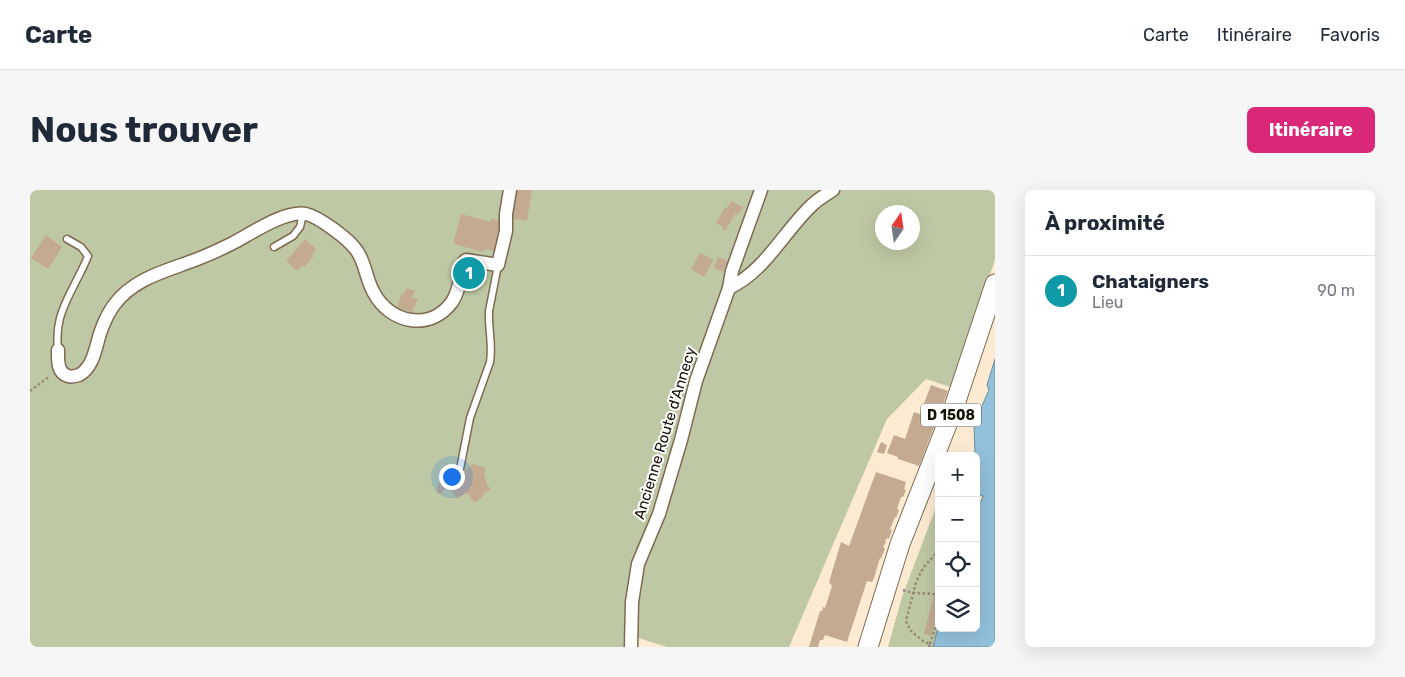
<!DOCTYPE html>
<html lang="fr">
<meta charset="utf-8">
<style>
:root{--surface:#fff;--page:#f6f6f7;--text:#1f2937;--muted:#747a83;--line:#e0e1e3;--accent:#db2777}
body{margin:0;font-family:Rubik,sans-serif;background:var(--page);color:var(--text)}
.controls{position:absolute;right:15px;bottom:15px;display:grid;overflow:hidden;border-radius:8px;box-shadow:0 5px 20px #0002}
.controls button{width:45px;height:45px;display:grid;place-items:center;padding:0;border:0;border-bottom:1px solid var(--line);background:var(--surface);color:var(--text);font:25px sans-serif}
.compass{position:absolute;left:845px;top:15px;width:45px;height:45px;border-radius:50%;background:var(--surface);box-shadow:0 5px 20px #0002;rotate:13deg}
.you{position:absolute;left:421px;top:286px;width:18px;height:18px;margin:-12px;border:4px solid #fff;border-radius:50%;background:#1a73e8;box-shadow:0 0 0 8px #1a73e833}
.badge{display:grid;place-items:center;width:32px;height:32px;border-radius:50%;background:var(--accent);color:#fff;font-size:16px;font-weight:700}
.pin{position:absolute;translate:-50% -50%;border:2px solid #fff;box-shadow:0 1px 5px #0006}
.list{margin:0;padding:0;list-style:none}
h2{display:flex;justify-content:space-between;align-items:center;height:65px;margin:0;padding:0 20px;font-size:21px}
h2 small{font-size:16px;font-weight:400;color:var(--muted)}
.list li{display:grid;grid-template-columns:32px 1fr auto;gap:15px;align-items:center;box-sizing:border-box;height:70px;padding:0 20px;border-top:1px solid var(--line)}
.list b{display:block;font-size:19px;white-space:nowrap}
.list p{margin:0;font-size:16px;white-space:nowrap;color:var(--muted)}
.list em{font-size:16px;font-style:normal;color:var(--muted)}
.icon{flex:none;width:28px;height:28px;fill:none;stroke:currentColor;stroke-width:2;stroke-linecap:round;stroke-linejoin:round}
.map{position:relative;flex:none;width:965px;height:457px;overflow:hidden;border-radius:8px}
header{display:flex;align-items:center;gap:30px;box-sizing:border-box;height:70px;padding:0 25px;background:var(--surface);border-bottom:1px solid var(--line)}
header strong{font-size:24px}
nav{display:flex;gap:28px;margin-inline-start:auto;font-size:18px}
.intro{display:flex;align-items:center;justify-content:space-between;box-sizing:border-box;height:120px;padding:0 30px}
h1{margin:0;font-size:35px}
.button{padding:12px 22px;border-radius:8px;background:var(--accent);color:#fff;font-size:18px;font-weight:700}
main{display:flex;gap:30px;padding:0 30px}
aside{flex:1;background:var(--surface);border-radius:8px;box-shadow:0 5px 20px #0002}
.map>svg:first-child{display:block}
.green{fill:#bfc8a4;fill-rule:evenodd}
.water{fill:#92c1db;stroke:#6d8c9b}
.building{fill:#c3aa91}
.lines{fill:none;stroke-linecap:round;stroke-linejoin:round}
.service-casing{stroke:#7d6a50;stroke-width:9}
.minor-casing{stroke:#7d6a50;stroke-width:15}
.primary-casing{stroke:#7d6a50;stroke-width:21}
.path{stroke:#968978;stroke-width:2.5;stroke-dasharray:2.5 2.5;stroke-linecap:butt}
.service{stroke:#fff;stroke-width:6}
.minor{stroke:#fff;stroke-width:12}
.primary{stroke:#fff;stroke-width:19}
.labels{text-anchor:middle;stroke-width:4;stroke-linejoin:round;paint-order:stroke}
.shield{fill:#fff;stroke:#5d5851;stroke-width:1}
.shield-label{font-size:14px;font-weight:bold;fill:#171006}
.street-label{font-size:15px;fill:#171006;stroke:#fff}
</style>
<header>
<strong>Carte</strong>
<nav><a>Carte</a><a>Itinéraire</a><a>Favoris</a></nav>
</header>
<div class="intro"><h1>Nous trouver</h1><a class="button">Itinéraire</a></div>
<main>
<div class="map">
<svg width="965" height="457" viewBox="0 0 965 457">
<rect width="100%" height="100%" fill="#fcead3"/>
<g class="green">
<path d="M0 0H965V70L920 197 896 189 857 229 759 457H637L596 444 594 457H0ZM852 22H882V52H852Z"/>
<path d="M909 309V434L903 457H858L872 407Z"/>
</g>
<path class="water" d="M965 169V457H903L909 434V438H946V311L951 312 953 306 946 304V266H945L944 234 959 200 957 195Z"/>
<g class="building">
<path d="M484 0H502L497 31 480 28Z"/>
<path d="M701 11 713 17 708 25 705 24 695 41 692 39 693 37 686 33 695 17 697 18Z"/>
<path d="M431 24 460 32 461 29 471 31 467 46H471L468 56 465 55 464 61 454 59 453 62 424 54V50Z"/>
<path d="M16 45 32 57 18 79 1 68Z"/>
<path d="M275 49 286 59 282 64 284 66 274 77 272 76 267 81 256 71Z"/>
<path d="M670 63 683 70 674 87 661 79Z"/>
<path d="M688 67 698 71 693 82 684 78Z"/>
<path d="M435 77 445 79 442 89 433 87Z"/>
<path d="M377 98 385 101 382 107 388 109 382 123 367 117 372 103 374 104Z"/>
<path d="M901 195 918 201 889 276 868 269V267L857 263 864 245 875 249 884 222 890 224Z"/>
<path d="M851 252 857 255 854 264 847 262Z"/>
<path d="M416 272 428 287 443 274 456 278 454 284 457 295 461 299 456 303 455 302 453 303 455 304 445 313 439 305 435 303 428 309 417 297 410 304 406 302Z"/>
<path d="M846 282 876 292 874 299 876 300 873 307H871L867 319 869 320 866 328 865 327 860 339 862 340 859 349 857 348 855 351 856 352 853 357 855 358 851 369 850 368 844 388 842 392 837 391 817 452 795 445 793 450H790L788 457H779L790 421H792L793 417 795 418 802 396 799 392 811 352 819 356Z"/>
<path d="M908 390 909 418 901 446 894 444Z"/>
</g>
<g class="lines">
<g class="service-casing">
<g id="service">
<path d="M244 57 263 46 270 37 273 24"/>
<path d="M28 160C27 150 27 139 30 128 36 106 50 87 58 66L51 57 37 49"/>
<path d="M430 279 440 228 460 172C463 155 458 138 459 121L468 75"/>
</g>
</g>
<g class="minor-casing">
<g id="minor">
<path d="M699 98C735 81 753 43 781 16 787 10 795 5 803 0"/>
<path d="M28 160C28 170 27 183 38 186 42 187 46 186 49 185 65 177 66 152 72 138 75 130 79 122 84 115 104 88 136 81 165 70 178 65 191 59 203 53 222 43 255 20 276 24 289 27 319 49 327 61 336 74 336 90 344 103 360 133 400 142 422 112 429 102 431 85 434 72L436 70 468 75 476 41V24L480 0"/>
<path d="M601 457 602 412 608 374 629 324 651 250 666 191 699 98 702 81 712 53 731 0"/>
</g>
</g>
<g class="primary-casing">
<path id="primary" d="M838 457 870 354 925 214 965 94"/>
</g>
<g class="path">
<path d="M0 201 20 186"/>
<path d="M873 400C885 405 896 402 909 405"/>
<path d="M900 454 909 425"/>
<path d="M899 457 900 454 893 451 880 440 876 431 886 392 893 378 909 360"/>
</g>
<use href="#service" class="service"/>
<use href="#minor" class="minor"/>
<use href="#primary" class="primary"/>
</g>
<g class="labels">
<rect class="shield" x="891" y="213.5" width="60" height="23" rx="4"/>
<g class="shield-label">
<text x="921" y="230">D 1508</text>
</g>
<g class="street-label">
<text transform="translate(635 243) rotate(-73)" y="5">Ancienne Route d'Annecy</text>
</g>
</g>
</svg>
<div class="controls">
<button>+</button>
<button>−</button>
<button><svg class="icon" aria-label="locate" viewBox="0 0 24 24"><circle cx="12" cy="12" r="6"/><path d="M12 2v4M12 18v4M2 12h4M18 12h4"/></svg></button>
<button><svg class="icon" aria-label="layers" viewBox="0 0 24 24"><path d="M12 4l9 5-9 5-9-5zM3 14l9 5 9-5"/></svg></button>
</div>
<svg class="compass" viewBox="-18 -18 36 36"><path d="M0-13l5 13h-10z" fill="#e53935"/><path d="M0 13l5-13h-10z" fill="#747a83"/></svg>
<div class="you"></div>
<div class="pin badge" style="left:439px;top:83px;background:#0f9aa8">1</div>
</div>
<aside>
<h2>À proximité<small></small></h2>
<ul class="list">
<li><span class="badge" style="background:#0f9aa8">1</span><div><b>Chataigners</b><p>Lieu</p></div><em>90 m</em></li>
</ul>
</aside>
</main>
